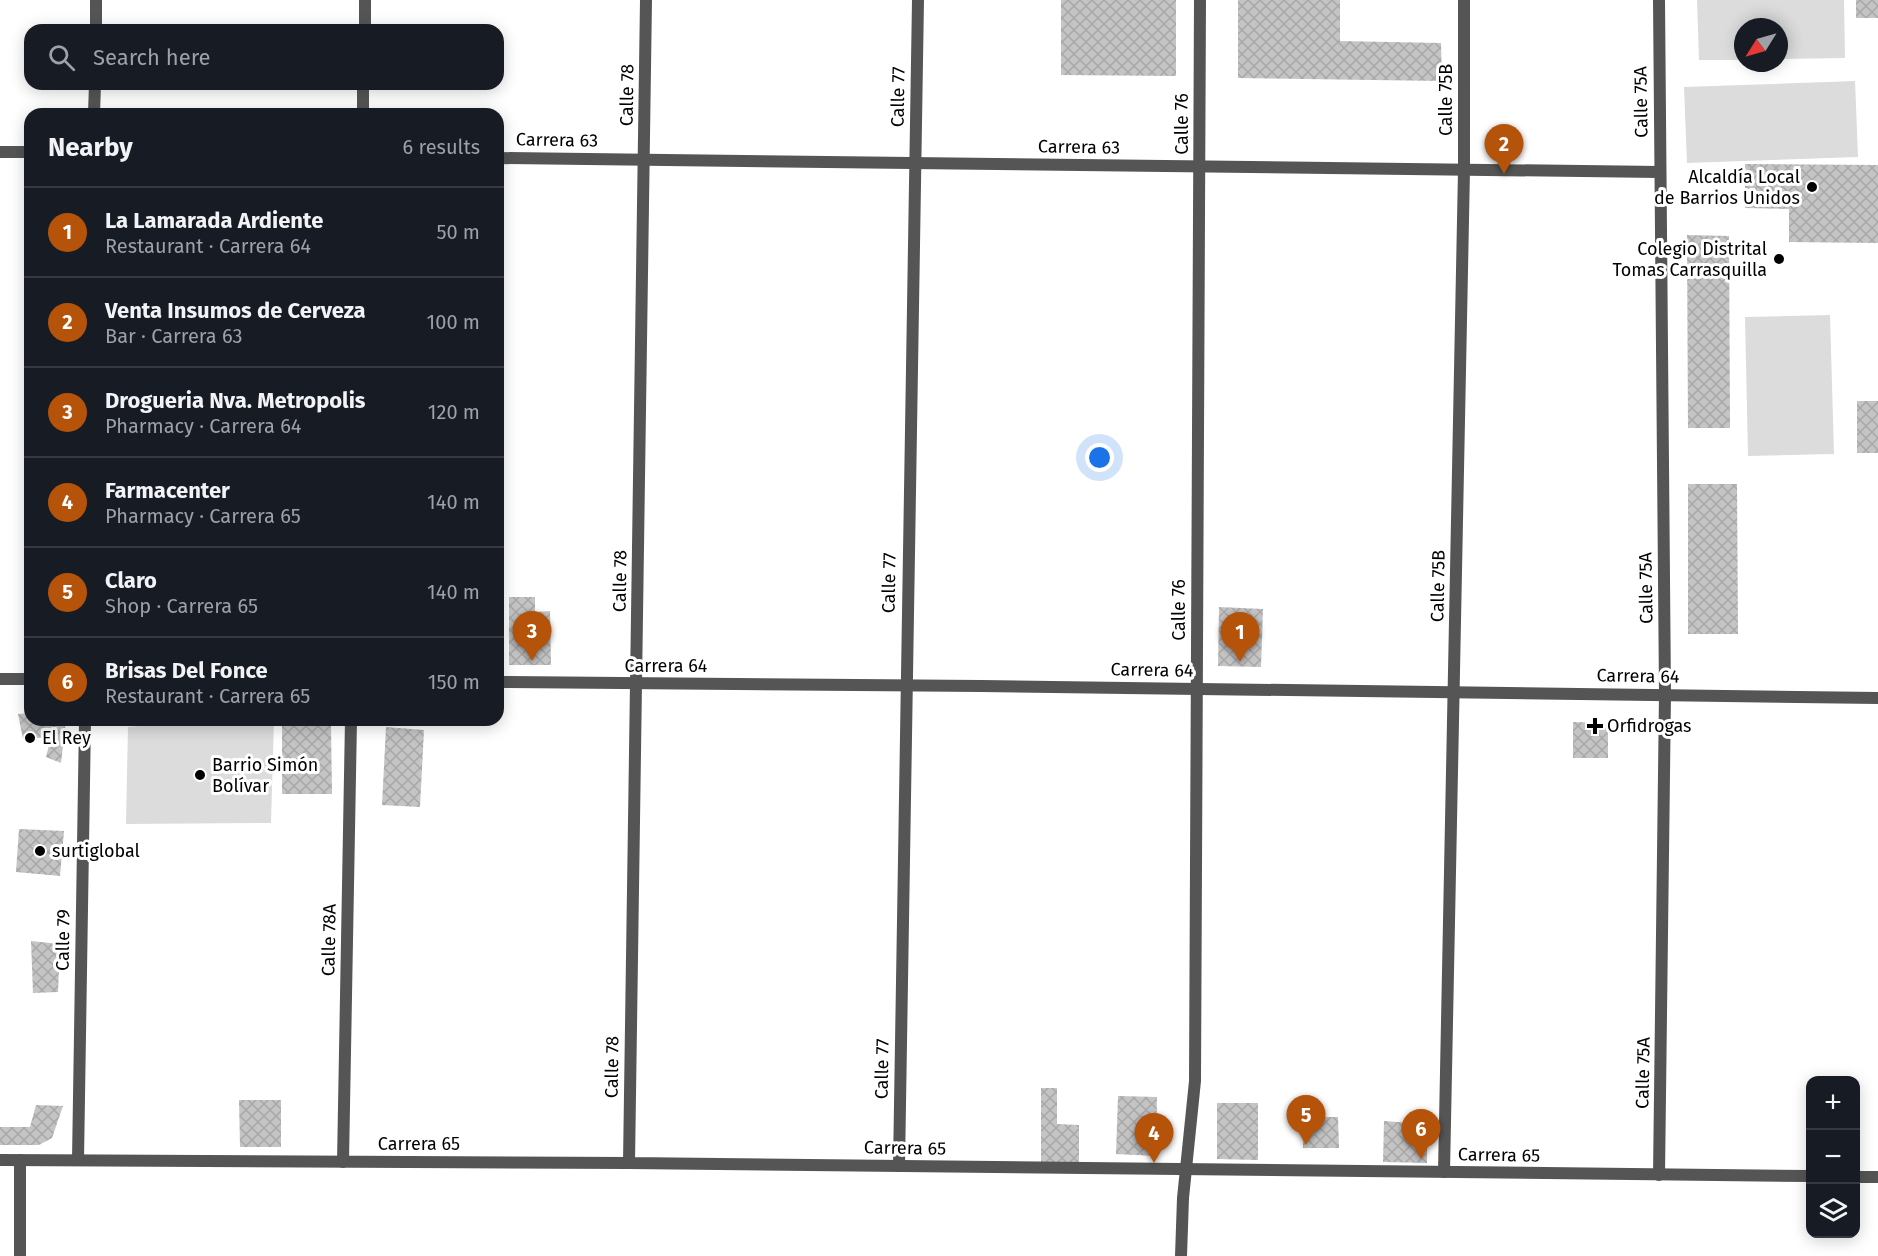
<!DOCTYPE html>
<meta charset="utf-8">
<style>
:root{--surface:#171b24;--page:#242831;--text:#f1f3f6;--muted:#9ea1a6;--line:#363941;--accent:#b45309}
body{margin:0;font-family:"Fira Sans",sans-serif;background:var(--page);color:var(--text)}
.controls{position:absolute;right:18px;bottom:18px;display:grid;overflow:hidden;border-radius:12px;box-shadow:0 3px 15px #0003}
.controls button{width:54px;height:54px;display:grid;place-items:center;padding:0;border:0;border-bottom:2px solid var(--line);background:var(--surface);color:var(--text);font:30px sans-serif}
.compass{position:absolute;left:1734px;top:18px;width:54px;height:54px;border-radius:50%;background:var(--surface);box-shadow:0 3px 15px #0003;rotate:233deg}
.you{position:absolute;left:1100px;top:458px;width:21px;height:21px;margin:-15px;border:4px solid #fff;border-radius:50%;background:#1a73e8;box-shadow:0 0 0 9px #1a73e833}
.badge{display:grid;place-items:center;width:39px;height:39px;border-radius:50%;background:var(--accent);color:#fff;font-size:20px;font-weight:700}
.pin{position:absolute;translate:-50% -50px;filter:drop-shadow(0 2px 3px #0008)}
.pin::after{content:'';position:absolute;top:32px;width:21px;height:18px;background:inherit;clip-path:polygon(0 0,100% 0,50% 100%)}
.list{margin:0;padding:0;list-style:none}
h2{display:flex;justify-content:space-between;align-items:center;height:78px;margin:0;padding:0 24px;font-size:26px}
h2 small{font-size:20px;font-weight:400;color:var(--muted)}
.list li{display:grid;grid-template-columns:39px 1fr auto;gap:18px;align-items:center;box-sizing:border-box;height:90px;padding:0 24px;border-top:2px solid var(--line)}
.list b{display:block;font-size:22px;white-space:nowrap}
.list p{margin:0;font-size:20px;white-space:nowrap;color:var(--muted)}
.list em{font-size:20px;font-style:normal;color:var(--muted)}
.icon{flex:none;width:33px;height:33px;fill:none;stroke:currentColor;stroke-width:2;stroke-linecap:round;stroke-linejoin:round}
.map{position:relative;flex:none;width:1878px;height:1256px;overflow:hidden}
.search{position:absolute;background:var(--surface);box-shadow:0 3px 15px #0003;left:24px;top:24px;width:480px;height:66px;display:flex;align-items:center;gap:15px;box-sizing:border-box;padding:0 21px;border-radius:18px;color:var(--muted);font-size:22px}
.panel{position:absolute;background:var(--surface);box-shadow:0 3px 15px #0003;left:24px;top:108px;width:480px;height:618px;border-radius:18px}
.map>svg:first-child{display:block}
.pitch{fill:#dcdcdc}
.building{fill:url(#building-cross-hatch)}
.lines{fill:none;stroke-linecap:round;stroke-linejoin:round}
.minor{stroke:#555;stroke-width:12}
.tertiary{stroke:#555;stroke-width:12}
.poi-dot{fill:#000;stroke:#fff;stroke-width:2}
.labels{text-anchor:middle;stroke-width:6;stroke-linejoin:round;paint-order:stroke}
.street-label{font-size:18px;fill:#000;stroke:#fff}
.poi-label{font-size:18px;fill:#000;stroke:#fff;text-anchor:start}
</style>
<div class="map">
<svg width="1878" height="1256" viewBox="0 0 1878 1256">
<defs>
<pattern id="building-cross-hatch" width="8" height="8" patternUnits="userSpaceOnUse" patternTransform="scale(1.5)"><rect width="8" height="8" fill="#c4c4c4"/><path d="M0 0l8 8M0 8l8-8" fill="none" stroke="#a7a7a7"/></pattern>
</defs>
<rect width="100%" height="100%" fill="#fff"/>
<g class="pitch">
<path d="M1697 0H1844L1845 58 1779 59V27H1743V60H1699Z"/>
<path d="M1855 81 1858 157 1687 163 1684 87Z"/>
<path d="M1830 315 1834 454 1748 456 1745 317Z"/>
<path d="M198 720H274L271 823 126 824 128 727Z"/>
</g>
<g class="building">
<path d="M1061 0H1176V76L1061 75Z"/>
<path d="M1238 0H1340V41L1441 43 1442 81 1238 78Z"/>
<rect x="1856" y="0" width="22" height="18"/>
<path d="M1745 164 1878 165V243L1789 242V209L1745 208Z"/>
<path d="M1687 235 1729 236 1730 428H1688Z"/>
<rect x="1857" y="401" width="21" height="52"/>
<path d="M1688 484H1737L1738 634H1688Z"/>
<path d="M509 597H535V612L550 611 551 665H509Z"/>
<path d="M1219 607 1263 609 1261 667 1218 666Z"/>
<path d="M30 713V720H66L61 763 46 757 51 737 23 739 18 714Z"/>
<path d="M1573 722 1608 723V758H1573Z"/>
<path d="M282 725 331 726 332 794H282Z"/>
<path d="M386 727 424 730 420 807 382 805Z"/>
<path d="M19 829 64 831 60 876 16 872Z"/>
<path d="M31 941 60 944 58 992 33 993Z"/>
<path d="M1041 1088H1057V1124L1079 1125V1166H1041Z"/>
<path d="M1118 1096 1157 1097 1156 1156 1116 1154Z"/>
<path d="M239 1100H281V1147H240Z"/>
<path d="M1217 1103H1258V1160L1217 1159Z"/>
<path d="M36 1105 63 1106 52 1138 39 1145H0V1127H30Z"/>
<path d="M1302 1107H1317L1318 1117H1338L1339 1148H1303Z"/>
<path d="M1384 1121 1412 1123 1413 1129 1427 1130V1163L1383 1162Z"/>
</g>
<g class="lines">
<g class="minor">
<path d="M1659 0 1665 694 1659 1175"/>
<path d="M96 30V0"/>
<path d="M365 30V0"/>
<path d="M94 114 95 84"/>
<path d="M363 114V84"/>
<path d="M0 152H30"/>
<path d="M498 158 1660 172"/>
<path d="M0 1160 629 1163"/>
<path d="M78 1160 85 720"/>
<path d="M343 1162 351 720"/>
<path d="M899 1166 918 0"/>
<path d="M1444 1172 1464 170V0"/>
<path d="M20 1256V1160"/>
<path d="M1181 1256 1183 1198 1195 1081 1200 0"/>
</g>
<g class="tertiary">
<path d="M646 0 629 1163 1810 1176"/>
<path d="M0 679H30"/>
<path d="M498 682 981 686 1878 698"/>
<path d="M1856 1177H1878"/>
</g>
</g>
<g class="poi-dot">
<circle cx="1812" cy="187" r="6"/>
<circle cx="1779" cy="259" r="6"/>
<path d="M1592 717h6v6h6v6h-6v6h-6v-6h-6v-6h6z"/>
<circle cx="30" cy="738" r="6"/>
<circle cx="200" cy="775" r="6"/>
<circle cx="40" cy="851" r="6"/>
</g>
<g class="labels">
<g class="street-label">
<text transform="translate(627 95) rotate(-89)" y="6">Calle 78</text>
<text transform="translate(898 97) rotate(-89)" y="6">Calle 77</text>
<text transform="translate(1446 100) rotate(-90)" y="6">Calle 75B</text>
<text transform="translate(1641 102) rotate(-91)" y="6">Calle 75A</text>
<text transform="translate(1182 124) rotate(-90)" y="6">Calle 76</text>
<text transform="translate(557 140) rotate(1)" y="6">Carrera 63</text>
<text transform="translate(1079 147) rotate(1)" y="6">Carrera 63</text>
<text transform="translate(620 581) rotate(-89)" y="6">Calle 78</text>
<text transform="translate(889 583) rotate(-89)" y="6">Calle 77</text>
<text transform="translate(1438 586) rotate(-89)" y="6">Calle 75B</text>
<text transform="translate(1646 588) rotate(-91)" y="6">Calle 75A</text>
<text transform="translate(1179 610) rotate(-90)" y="6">Calle 76</text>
<text x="666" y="672">Carrera 64</text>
<text transform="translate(1152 670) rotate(1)" y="6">Carrera 64</text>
<text transform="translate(1638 676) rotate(1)" y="6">Carrera 64</text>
<text transform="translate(63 940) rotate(-89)" y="6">Calle 79</text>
<text transform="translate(329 940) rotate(-89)" y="6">Calle 78A</text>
<text transform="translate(612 1067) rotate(-89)" y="6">Calle 78</text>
<text transform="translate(882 1069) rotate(-89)" y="6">Calle 77</text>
<text transform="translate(1643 1073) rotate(-89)" y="6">Calle 75A</text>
<text x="419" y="1150">Carrera 65</text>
<text transform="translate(905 1148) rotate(1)" y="6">Carrera 65</text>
<text transform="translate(1499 1155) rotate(1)" y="6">Carrera 65</text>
</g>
<g class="poi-label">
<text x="1800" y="183" text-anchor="end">Alcaldía Local<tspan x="1800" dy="21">de Barrios Unidos</tspan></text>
<text x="1767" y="255" text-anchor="end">Colegio Distrital<tspan x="1767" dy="21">Tomas Carrasquilla</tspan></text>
<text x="1607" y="732">Orfidrogas</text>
<text x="42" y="744">El Rey</text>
<text x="212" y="771">Barrio Simón<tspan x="212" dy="21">Bolívar</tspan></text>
<text x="52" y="857">surtiglobal</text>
</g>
</g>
</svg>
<div class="controls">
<button>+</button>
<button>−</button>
<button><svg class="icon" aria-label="layers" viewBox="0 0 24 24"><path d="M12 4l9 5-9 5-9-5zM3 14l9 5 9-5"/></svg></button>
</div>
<svg class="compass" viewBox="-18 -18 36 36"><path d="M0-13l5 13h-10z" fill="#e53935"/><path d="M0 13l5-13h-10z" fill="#9ea1a6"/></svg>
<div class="you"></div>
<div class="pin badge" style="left:1240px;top:662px">1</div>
<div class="pin badge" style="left:1504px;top:174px">2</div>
<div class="pin badge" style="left:532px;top:661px">3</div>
<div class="pin badge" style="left:1154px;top:1163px">4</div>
<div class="pin badge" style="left:1306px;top:1145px">5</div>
<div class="pin badge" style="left:1421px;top:1159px">6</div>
<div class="search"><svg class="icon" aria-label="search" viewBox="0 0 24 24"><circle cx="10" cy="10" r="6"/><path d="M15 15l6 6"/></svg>Search here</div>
<section class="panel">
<h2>Nearby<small>6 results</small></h2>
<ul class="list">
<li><span class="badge">1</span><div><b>La Lamarada Ardiente</b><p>Restaurant · Carrera 64</p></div><em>50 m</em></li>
<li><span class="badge">2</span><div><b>Venta Insumos de Cerveza</b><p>Bar · Carrera 63</p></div><em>100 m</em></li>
<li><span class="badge">3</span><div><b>Drogueria Nva. Metropolis</b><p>Pharmacy · Carrera 64</p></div><em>120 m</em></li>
<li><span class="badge">4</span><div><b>Farmacenter</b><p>Pharmacy · Carrera 65</p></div><em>140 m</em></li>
<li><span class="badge">5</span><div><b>Claro</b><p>Shop · Carrera 65</p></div><em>140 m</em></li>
<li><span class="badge">6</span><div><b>Brisas Del Fonce</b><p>Restaurant · Carrera 65</p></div><em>150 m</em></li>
</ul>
</section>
</div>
